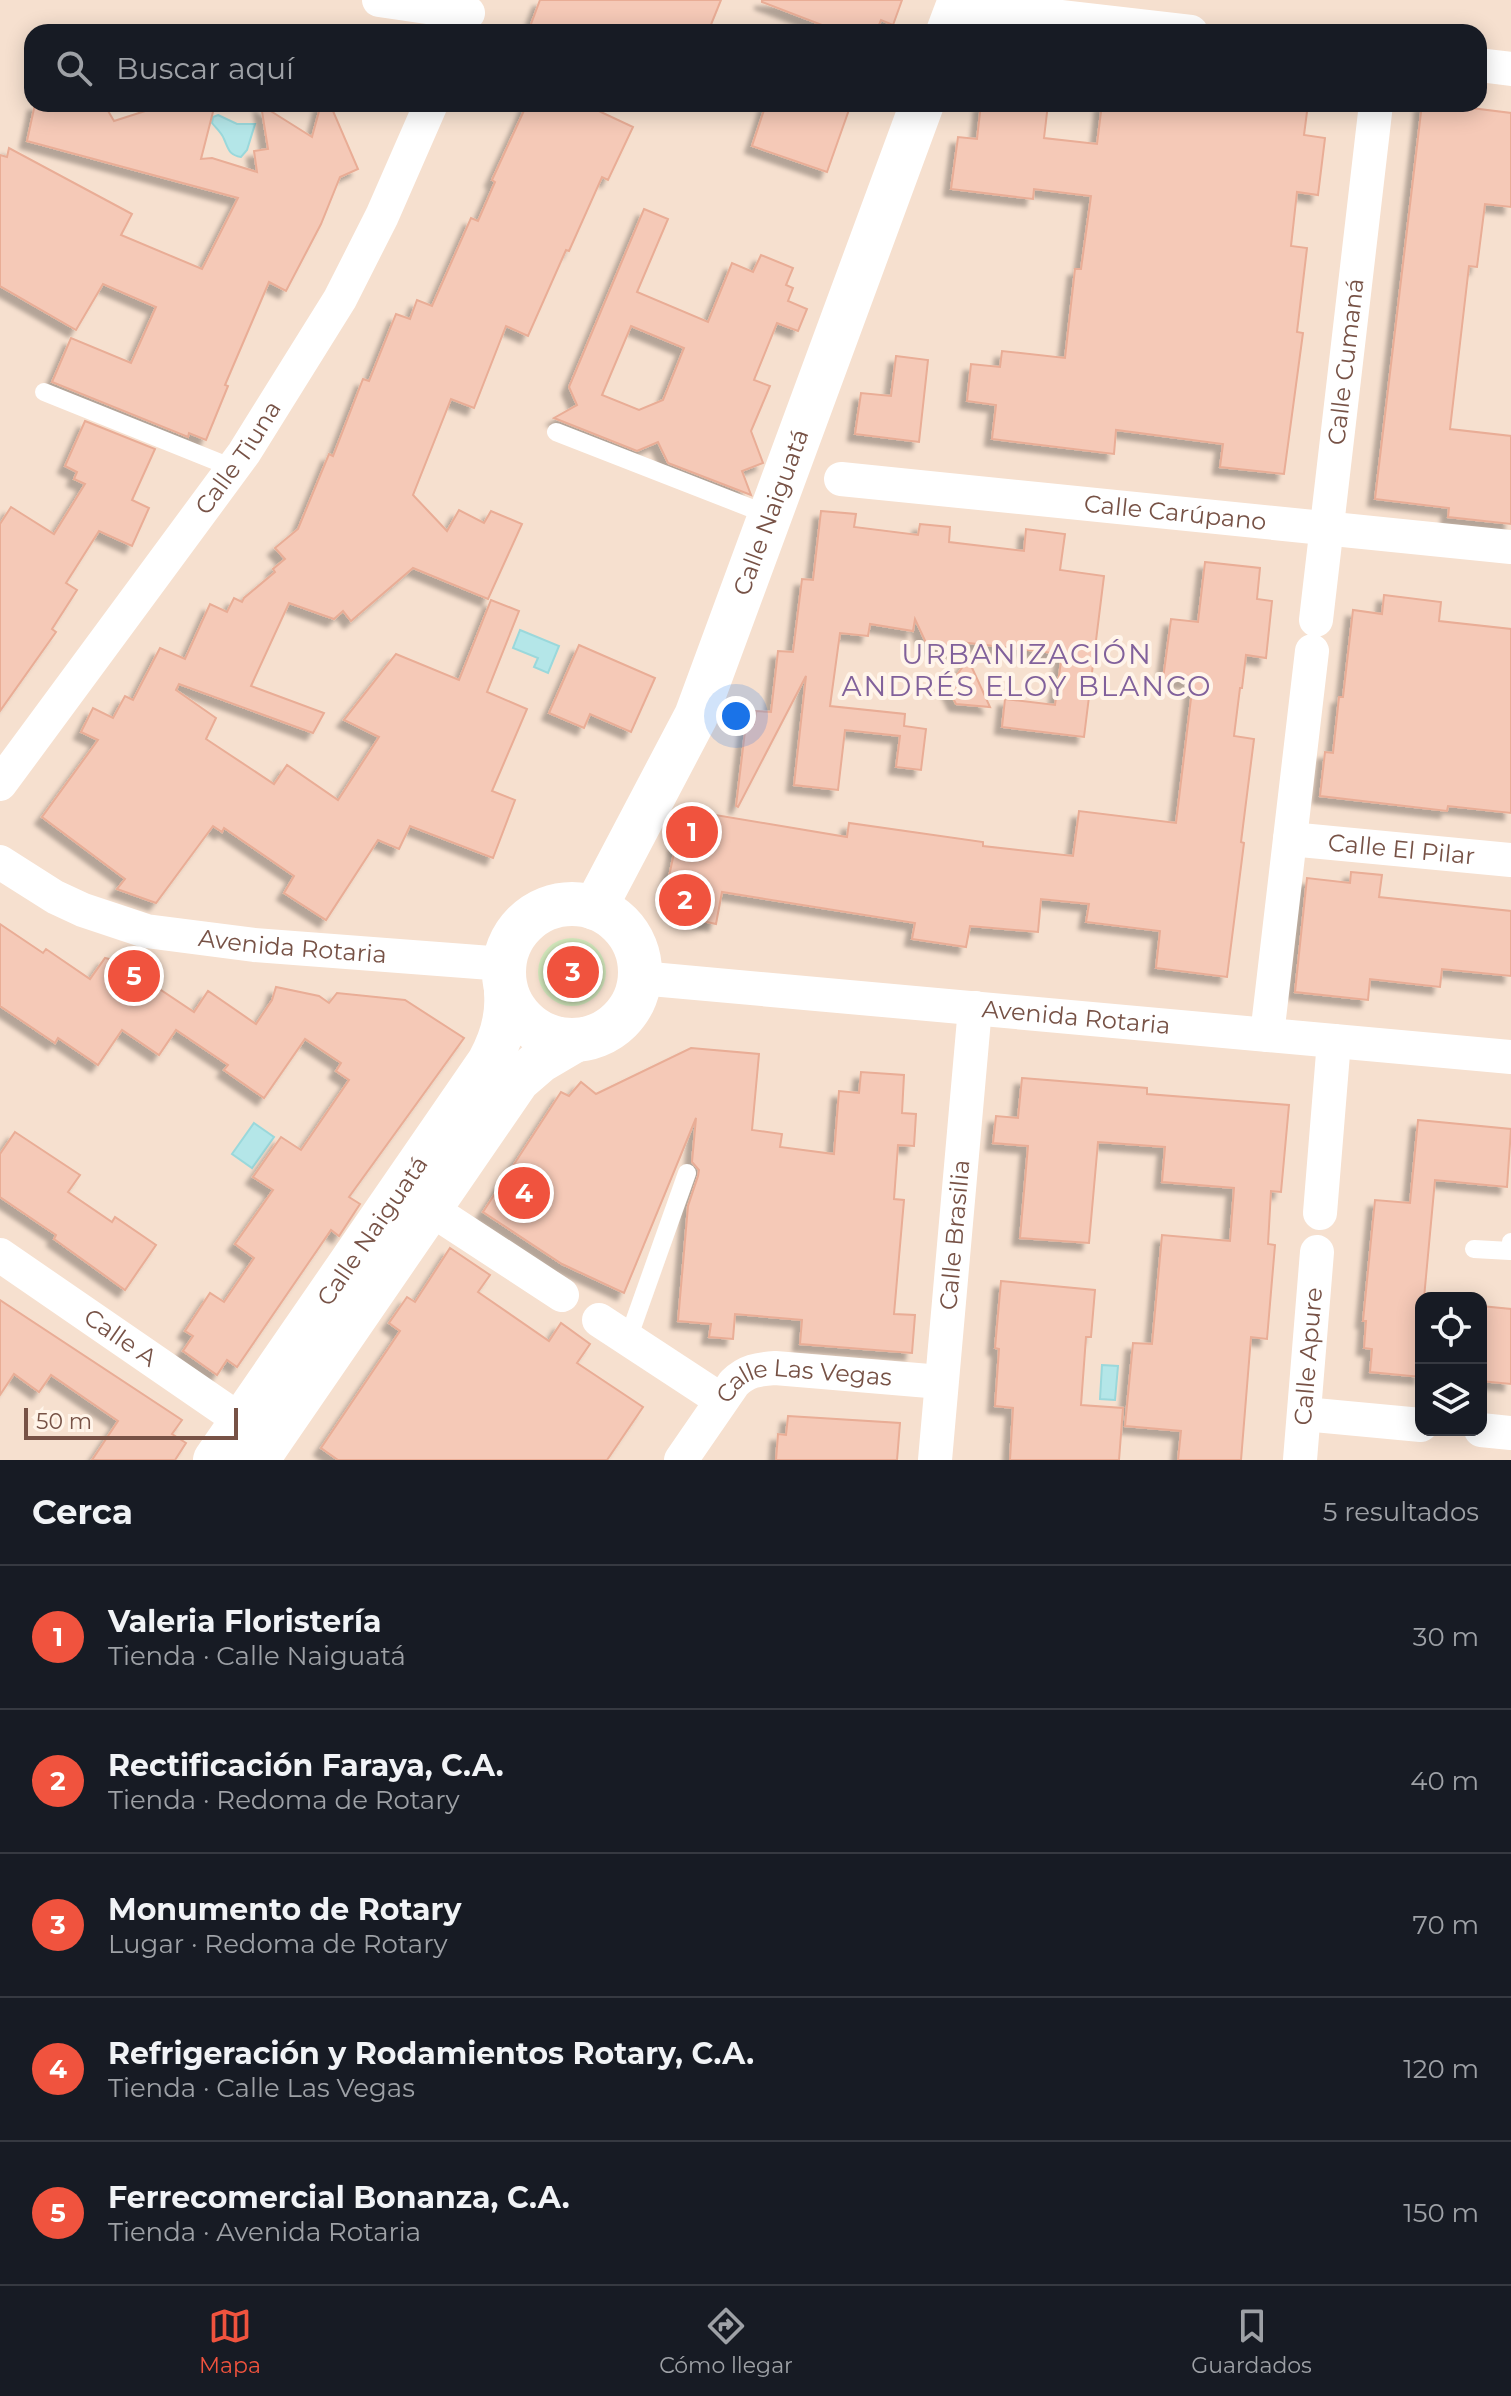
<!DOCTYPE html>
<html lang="es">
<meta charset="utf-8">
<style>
:root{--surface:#171b24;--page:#20242c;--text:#f1f3f6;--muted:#9ea1a6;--line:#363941;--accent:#f0533e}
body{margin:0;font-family:Montserrat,sans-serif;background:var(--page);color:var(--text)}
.controls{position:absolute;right:24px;bottom:24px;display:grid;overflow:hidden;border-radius:16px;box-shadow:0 4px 20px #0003}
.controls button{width:72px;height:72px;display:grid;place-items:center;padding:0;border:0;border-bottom:2px solid var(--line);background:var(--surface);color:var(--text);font:40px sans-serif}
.scale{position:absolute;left:24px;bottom:20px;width:214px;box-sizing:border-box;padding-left:8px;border:4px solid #775246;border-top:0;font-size:22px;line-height:28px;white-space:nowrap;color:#775246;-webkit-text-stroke:6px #fff4e9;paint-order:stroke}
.you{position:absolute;left:736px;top:716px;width:28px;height:28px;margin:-20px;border:6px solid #fff;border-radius:50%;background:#1a73e8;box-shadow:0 0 0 12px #1a73e833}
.badge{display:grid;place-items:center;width:52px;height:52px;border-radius:50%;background:var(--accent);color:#fff;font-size:26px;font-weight:700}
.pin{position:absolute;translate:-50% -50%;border:4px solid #fff;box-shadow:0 2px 8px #0006}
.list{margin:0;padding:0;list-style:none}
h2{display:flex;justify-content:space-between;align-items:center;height:104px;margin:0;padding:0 32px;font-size:34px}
h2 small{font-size:26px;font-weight:400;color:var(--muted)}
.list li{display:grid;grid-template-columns:52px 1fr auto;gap:24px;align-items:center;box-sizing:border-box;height:144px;padding:0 32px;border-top:2px solid var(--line)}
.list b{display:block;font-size:30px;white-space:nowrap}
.list p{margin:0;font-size:26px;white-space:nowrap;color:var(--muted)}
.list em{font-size:26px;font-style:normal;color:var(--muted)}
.icon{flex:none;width:44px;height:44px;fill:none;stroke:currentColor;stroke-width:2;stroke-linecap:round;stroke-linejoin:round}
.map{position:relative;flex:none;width:1511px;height:1460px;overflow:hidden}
.search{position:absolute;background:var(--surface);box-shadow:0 4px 20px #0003;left:24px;right:24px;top:24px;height:88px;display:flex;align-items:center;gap:20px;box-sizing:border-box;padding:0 28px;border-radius:24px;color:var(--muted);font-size:30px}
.sheet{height:824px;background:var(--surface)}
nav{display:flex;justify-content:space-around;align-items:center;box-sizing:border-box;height:112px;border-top:2px solid var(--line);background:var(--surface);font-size:22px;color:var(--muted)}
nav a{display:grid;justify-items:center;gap:4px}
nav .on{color:var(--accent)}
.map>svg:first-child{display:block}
.residential{fill:#f6e0cf;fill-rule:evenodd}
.green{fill:#d6ecbf}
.water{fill:#b4e6e8;stroke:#9ad8db;stroke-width:2}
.building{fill:#f5c9b7;stroke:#e9ad96;stroke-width:2;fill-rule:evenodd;filter:url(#shadow)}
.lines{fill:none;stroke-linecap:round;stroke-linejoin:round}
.lane{stroke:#fff;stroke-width:18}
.street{stroke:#fff;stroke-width:34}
.secondary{stroke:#fff;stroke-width:44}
.labels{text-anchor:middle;stroke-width:8;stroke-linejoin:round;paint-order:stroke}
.street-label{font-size:24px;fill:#775246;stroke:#fff4e9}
.quarter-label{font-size:28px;letter-spacing:2px;fill:#81619b;stroke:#fff4e9}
</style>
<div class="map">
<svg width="1511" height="1460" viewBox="0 0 1511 1460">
<defs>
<filter id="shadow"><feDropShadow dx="-7" dy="7" stdDeviation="2" flood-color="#0004"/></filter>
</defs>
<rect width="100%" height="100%" fill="#fef0e1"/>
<path class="residential" d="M0 0H1511V1460H0ZM32 32H1479V104H32ZM1421 1298H1481V1430H1421Z"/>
<circle class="green" cx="572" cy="972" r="34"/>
<g class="water">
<path d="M218 115 237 124H255L247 150 241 157C229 155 229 150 224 139 222 133 216 128 212 123L213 117Z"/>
<path d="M520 630 559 646 548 673 534 667 538 658 513 648Z"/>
<path d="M254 1123 274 1137 252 1168 232 1154Z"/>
<path d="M1102 1365 1118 1366 1115 1400 1100 1399Z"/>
</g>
<g class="building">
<path d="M540 0H721L708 32H528Z"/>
<path d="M762 0H902L893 25 881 20 876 32H840L762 2Z"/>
<path d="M35 104H104L114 121 167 104H215L201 159 212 158 257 172 254 151 268 149 261 105 312 137 321 104H330L358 169 340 177 321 224 286 291 269 282 225 385 228 386 206 440 189 433 188 437 52 382 71 338 131 363 156 307 103 284 76 330 0 286V155L7 157 9 148 132 214 121 235 202 269 238 198 27 141Z"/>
<path d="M527 104H584L633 127 608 180 602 177 569 251 566 250 528 336 506 326 474 408 451 399 413 495 447 531 459 510 484 523 491 511 522 524 488 599 413 568 351 621 343 611 334 619 289 603 251 686 324 713 313 733 179 684 176 690 216 718 206 739 274 784 287 765 338 800 379 737 344 720 396 654 459 680 491 600 519 611 487 692 527 709 492 791 515 800 493 858 410 826 399 849 378 840 326 920 284 893 294 876 224 828 222 832 213 826 156 903 117 889 125 879 42 817 98 740 81 732 93 708 113 718 125 696 133 700 160 648 185 659 210 604 227 612 234 598 242 602 244 598 275 572 273 569 285 559 275 548 298 529 329 454 333 456 363 379 369 381 396 314 410 319 417 300 432 306 471 218 478 221 495 182 492 180Z"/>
<path d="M766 104H851L827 172 752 146Z"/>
<path d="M981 104H1048L1044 138 1097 144 1102 104H1308L1304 135 1325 138 1318 195 1297 192 1291 246 1307 248 1297 332 1303 333 1284 474 1220 467 1223 444 1116 430 1114 454 992 439 996 405 967 401 971 364 1000 367 1002 351 1065 358 1075 269H1081L1091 196 1034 189 1033 199 951 189 958 137 977 139Z"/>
<path d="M1422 104H1439L1511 113V207L1485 204 1477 267 1469 266 1450 429 1511 436V524L1448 517 1449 508 1375 499Z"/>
<path d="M644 209 668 219 637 292 708 322 732 263 753 272 761 255 793 268 786 285 793 288 788 301 807 309 798 331 777 323 754 380 770 386 751 431 763 463 742 471 751 495 668 463 658 442 637 451 554 418 577 405 569 387ZM631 326 684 348 663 400 639 410 602 395Z"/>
<path d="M896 356 928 360 919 442 855 434 861 393 891 396Z"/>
<path d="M85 421 155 449 132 500 149 508 132 546 99 531 66 583 77 590 52 629 56 632 0 711V524L11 507 54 534 85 484 74 479 77 472 65 466Z"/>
<path d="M821 511 856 514 854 527 918 535 920 524 950 527 949 542 1024 551 1026 529 1065 534 1060 570 1104 576 1084 737 1002 727 1005 699 1055 705 1062 654 960 642 965 652 928 647 915 619 913 631 870 624 868 636 840 633 830 706 905 714 904 726 926 729 921 770 896 767 900 736 845 730 838 790 794 785 806 676 738 807 736 806 746 723 754 724 756 711 771 712 778 651 793 652 802 579 813 580Z"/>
<path d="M1205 562 1260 568 1257 599 1272 601 1266 658 1246 655 1242 688H1240L1234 736 1254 739 1241 842 1244 843 1227 977 1156 968 1160 931 1086 922 1089 904 1041 899 1038 932 970 926 966 947 912 939 915 923 722 892 716 924 680 916 666 891 676 843 692 811 847 837 849 823 983 842V846L1073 856 1079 811 1176 823 1193 682 1163 679 1171 619 1198 622Z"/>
<path d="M1384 595 1441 602 1439 621 1511 629V813L1448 806 1447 811 1320 796 1325 752 1333 753 1339 697H1343L1353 610 1382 614Z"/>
<path d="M579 645 655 678 631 732 590 714 584 728 549 713Z"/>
<path d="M968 659 990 707 956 704 948 688Z"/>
<path d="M1351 872 1382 875 1379 897 1511 911V976L1442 969 1440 987 1370 979 1368 1000 1295 992 1307 878 1350 883Z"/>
<path d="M0 924 43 953 46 949 90 979 105 958 161 972 152 984 194 1012 208 991 256 1024 272 1000 276 987 319 996 329 1003 337 993 405 1000 464 1038 349 1197 360 1204 339 1236 331 1230 237 1367 227 1360 217 1375 183 1351 193 1336 185 1331 210 1293 224 1302 254 1258 235 1244 273 1190 253 1177 281 1137 301 1150 349 1080 336 1071 341 1063 305 1039 264 1098 224 1070 228 1065 176 1030 159 1055 122 1030 98 1065 58 1038 55 1043 0 1006Z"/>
<path d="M691 1048 759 1054 752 1130 782 1134 780 1147 834 1154 839 1091 859 1093 861 1072 904 1075 902 1113 916 1114 914 1146 898 1145 894 1199 904 1200 894 1314 915 1315 912 1353 800 1344 802 1320 735 1314 733 1339 709 1337 711 1324 678 1321 688 1206 698 1176 699 1170 692 1162 696 1118 624 1293 562 1264 483 1212 561 1092 569 1096 581 1082 596 1094Z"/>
<path d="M1022 1078 1147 1088V1094L1289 1105 1281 1192 1271 1191 1268 1244 1275 1245 1267 1339 1251 1337 1241 1460H1178L1181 1431 1125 1426 1133 1343 1152 1344 1162 1235 1230 1241 1234 1188 1162 1182 1165 1147 1098 1142 1089 1243 1020 1238 1028 1146 993 1143 996 1116 1018 1118Z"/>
<path d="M1418 1120 1511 1129 1507 1187 1435 1180 1424 1298H1421V1377L1370 1372 1372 1349 1364 1348 1366 1321H1363L1375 1200 1410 1203Z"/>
<path d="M15 1132 80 1175 68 1192 112 1222 115 1217 156 1245 125 1290 54 1239 56 1235 0 1197V1154Z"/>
<path d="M450 1248 490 1275 478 1292 549 1341 561 1323 590 1344 577 1363 643 1407 607 1460H338L321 1448 400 1331 389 1323 407 1297 415 1302Z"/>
<path d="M1001 1281 1095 1290 1091 1337H1086L1081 1405 1123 1408 1119 1460H1010L1013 1408 995 1406 999 1349 995 1348Z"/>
<path d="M0 1300 182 1420 172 1434 186 1443 175 1460H92L118 1421 51 1375 39 1392 14 1374 0 1395Z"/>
<path d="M1481 1306 1511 1309V1384L1481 1381Z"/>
<path d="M788 1416 900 1423 897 1460H776L778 1434 786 1435Z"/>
</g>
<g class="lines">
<g class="lane">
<path d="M44 392 233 468"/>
<path d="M556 432 771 516"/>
<path d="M1474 1249 1510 1251 1511 1242"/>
<path d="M628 1339 687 1173"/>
</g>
<g class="street">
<path d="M379 0 468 13"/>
<path d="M958 5 1191 32"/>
<path d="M1479 65 1511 69"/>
<path id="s1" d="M841 479 1511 547"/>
<path id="s2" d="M1316 620 1376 104"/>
<path id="s3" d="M0 784 244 453 340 299 382 216 431 104"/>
<path id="s4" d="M1290 839 1511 860"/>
<path id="s5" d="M0 862 55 897 83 910 146 931 254 945 504 964"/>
<path id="s6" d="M640 978 1511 1057"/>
<path d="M1267 1035 1312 651"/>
<path d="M429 1208 562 1295"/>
<path d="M1320 1213 1334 1041"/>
<path id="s7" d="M0 1255 260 1434"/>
<path d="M599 1320 721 1400"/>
<path d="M1304 1414 1421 1425"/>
<path d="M1481 1430 1511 1433"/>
<path id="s8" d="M681 1460 734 1383C746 1371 758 1369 775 1368L941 1382"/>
<path id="s9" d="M935 1460 975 1008"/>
<path id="s10" d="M1300 1460 1317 1252"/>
</g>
<g class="secondary">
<path d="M948 32 960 0"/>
<circle cx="572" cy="972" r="68"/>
<path id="s11" d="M595 908 696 716 922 104"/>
<path id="s12" d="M215 1460 489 1062C501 1040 508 1018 506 993"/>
<path d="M257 1460 518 1080 540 1061 574 1041"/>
</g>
</g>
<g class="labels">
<g class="street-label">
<text dy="8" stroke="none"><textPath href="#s2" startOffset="260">Calle Cumaná</textPath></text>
<text dy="8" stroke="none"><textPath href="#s3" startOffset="404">Calle Tiuna</textPath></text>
<text dy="8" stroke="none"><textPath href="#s11" startOffset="434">Calle Naiguatá</textPath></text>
<text dy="8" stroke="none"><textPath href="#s1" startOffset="336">Calle Carúpano</textPath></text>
<text dy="8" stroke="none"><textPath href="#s4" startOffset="112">Calle El Pilar</textPath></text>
<text dy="8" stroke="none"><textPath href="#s5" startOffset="310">Avenida Rotaria</textPath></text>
<text dy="8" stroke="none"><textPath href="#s6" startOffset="438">Avenida Rotaria</textPath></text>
<text dy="8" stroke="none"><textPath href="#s12" startOffset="278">Calle Naiguatá</textPath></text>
<text dy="8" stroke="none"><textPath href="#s9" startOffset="226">Calle Brasilia</textPath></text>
<text dy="8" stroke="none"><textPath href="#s7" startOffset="146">Calle A</textPath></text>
<text dy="8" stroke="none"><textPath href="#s10" startOffset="104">Calle Apure</textPath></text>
<text dy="8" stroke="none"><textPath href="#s8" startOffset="164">Calle Las Vegas</textPath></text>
</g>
<g class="quarter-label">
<text x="1027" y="664">URBANIZACIÓN<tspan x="1027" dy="32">ANDRÉS ELOY BLANCO</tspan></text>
</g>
</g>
</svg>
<div class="controls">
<button><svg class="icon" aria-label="locate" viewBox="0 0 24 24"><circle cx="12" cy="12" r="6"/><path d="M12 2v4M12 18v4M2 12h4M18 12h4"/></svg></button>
<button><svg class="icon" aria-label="layers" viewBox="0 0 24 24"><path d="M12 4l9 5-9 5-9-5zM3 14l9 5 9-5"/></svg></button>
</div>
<div class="scale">50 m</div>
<div class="you"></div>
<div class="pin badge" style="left:692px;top:832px">1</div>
<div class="pin badge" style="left:685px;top:900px">2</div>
<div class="pin badge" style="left:573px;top:972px">3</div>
<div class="pin badge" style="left:524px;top:1193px">4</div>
<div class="pin badge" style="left:134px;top:976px">5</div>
<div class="search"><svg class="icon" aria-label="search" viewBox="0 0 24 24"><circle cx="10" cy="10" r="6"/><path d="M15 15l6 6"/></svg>Buscar aquí</div>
</div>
<section class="sheet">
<h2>Cerca<small>5 resultados</small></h2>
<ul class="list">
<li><span class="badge">1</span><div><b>Valeria Floristería</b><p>Tienda · Calle Naiguatá</p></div><em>30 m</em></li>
<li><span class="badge">2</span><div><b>Rectificación Faraya, C.A.</b><p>Tienda · Redoma de Rotary</p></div><em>40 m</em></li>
<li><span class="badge">3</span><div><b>Monumento de Rotary</b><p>Lugar · Redoma de Rotary</p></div><em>70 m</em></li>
<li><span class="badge">4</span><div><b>Refrigeración y Rodamientos Rotary, C.A.</b><p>Tienda · Calle Las Vegas</p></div><em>120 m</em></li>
<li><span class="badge">5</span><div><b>Ferrecomercial Bonanza, C.A.</b><p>Tienda · Avenida Rotaria</p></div><em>150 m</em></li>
</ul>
</section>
<nav>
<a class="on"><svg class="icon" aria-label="map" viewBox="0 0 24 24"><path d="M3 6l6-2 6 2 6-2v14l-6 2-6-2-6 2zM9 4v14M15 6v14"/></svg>Mapa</a>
<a><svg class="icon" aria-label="directions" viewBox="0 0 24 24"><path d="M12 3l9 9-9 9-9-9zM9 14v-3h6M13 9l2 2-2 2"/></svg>Cómo llegar</a>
<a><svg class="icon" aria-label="saved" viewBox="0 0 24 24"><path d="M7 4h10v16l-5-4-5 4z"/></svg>Guardados</a>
</nav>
